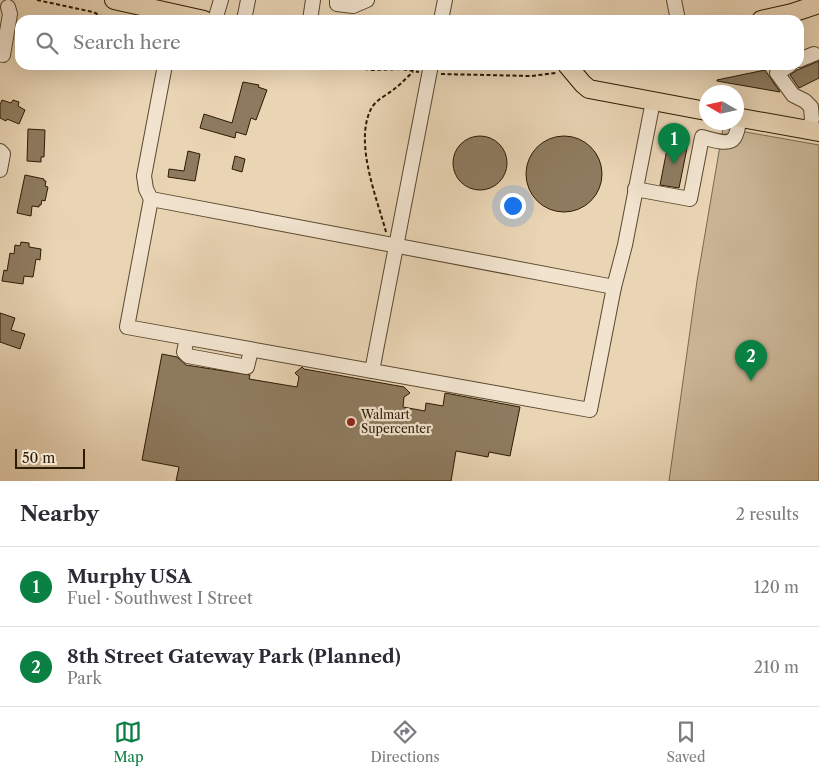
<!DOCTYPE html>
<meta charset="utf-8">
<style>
:root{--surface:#fff;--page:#f2f2f3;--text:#2b2b33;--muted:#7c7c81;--line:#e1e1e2;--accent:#0b8043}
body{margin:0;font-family:"Libre Caslon Text",serif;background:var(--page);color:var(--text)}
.compass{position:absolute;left:699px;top:85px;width:45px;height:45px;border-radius:50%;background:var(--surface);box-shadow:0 5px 20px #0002;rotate:279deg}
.scale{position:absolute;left:15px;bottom:12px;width:70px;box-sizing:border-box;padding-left:5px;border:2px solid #2b1b03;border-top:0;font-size:14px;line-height:18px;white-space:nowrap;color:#2b1b03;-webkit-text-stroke:4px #f1e3ce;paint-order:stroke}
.you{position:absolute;left:512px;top:205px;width:18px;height:18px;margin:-12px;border:4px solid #fff;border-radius:50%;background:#1a73e8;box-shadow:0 0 0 8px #1a73e833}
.badge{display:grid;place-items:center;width:32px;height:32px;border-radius:50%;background:var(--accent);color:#fff;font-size:16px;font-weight:700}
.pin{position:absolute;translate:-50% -41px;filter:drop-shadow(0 1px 2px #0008)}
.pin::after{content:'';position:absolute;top:26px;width:18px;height:15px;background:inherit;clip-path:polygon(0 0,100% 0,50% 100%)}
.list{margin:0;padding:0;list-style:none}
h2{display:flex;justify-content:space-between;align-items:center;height:65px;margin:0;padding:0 20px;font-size:21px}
h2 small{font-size:16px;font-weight:400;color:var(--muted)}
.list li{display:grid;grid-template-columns:32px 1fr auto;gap:15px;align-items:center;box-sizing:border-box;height:80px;padding:0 20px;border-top:1px solid var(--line)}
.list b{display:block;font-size:19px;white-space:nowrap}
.list p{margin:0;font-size:16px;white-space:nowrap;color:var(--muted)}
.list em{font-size:16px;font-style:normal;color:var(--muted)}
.icon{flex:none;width:28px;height:28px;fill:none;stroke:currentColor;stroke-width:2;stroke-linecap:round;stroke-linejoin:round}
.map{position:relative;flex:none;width:819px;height:481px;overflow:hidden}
.search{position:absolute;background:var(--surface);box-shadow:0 5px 20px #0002;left:15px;right:15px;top:15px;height:55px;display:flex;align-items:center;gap:12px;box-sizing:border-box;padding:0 18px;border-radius:15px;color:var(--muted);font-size:19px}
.sheet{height:225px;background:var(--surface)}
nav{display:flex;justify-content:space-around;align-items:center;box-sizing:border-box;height:70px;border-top:1px solid var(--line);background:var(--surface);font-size:14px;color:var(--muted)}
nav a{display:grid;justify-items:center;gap:2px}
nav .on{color:var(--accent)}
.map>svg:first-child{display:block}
.green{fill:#c9b596;stroke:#7a684c}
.building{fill:#8e7b5f;stroke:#2b1b03}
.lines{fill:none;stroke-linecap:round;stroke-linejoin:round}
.minor-casing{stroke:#5a492f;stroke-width:16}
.major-casing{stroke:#2b1b03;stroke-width:20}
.path{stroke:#2b1b03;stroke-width:2;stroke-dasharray:4 2.5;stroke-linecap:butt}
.minor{stroke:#f1e3ce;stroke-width:14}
.major{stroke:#e9d4b4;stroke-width:18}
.poi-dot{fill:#8f2418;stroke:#f1e3ce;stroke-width:2}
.labels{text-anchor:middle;stroke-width:4.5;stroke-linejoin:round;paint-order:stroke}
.poi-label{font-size:12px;fill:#2b1b03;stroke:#f1e3ce;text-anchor:start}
</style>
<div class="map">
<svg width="819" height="481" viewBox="0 0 819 481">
<rect width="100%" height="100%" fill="#e9d4b4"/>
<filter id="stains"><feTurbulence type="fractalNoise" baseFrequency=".004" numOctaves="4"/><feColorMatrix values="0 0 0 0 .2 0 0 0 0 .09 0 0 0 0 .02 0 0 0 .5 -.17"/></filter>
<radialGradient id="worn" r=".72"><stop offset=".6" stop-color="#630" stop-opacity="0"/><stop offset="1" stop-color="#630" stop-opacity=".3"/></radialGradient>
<path class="green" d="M723 128 819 145V481H669L697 281Z"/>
<g class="building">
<path d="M819 61V78L799 88 790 75 797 70Z"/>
<path d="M765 70 780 92 717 81V80Z"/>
<path d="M243 82 259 85 258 87 267 90 256 120 251 118 246 135 236 132 235 138 200 128 204 114 232 123Z"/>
<path d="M2 100 11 103 13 100 19 102 18 106 25 110 19 124 7 119 6 121 0 118V105Z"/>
<path d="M28 129 45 130 44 157H41V162L27 161Z"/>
<circle cx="564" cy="174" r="38"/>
<circle cx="480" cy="163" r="27"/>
<path d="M669 139 688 143 679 188 660 185Z"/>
<path d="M188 151 200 154 195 181 168 177 169 169 184 171Z"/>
<path d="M235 156 245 159 242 172 232 169Z"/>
<path d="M25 175 44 179V181H46L45 186 48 187 45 201 42 200 41 205H39V207L32 206 31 216 17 213Z"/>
<path d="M21 242 29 243V247L41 249 40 260 36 259 33 277 24 276 23 284 2 281 4 270 7 271 10 253 14 254 15 245 20 246Z"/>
<path d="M0 313 15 318 11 330 25 334 20 349 0 342Z"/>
<path d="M162 354 177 357 186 365 250 375 249 379 297 387 299 377 295 373 302 367 304 369 404 387 410 393 404 397 403 407 425 411 426 403 443 406 445 393 520 407 510 456 489 452 488 457 456 451 451 481H176L179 467 142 460Z"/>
</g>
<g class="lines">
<g class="minor-casing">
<g id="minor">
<path d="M337 0V4L353 6 367 0"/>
<path d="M674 0 678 20"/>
<path d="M215 20 221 0"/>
<path d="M244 20 248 0"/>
<path d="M310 20 313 0"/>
<path d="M441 20 445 0"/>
<path d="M0 54 3 55 10 14 8 7"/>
<path d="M799 60 814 54"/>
<path d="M165 65 144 176 146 189 151 199 127 327 590 410 614 287 625 245 653 101"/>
<path d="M790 65 777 73 793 95 805 101 811 107 812 119 809 130"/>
<path d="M0 151 3 154 0 170"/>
<path d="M635 189 690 199 702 137C709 139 729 146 734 138 738 133 738 124 740 118"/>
<path d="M151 199 614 287"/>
<path d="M187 338 184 352 188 356 247 367 251 350"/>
<path d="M372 371 431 65"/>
</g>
</g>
<g class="major-casing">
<g id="major">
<path d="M114 0 204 20"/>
<path d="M761 20 792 13 819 4"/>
<path d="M567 65 583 84 589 89 706 111"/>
<path d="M736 117 819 132"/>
</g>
</g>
<g class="path">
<path d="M37 0 93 12 110 20"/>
<path d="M332 65 373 70 402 69 419 72"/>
<path d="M441 74 531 76 556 73"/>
<path d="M386 232C377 198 353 141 372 107 377 100 386 95 393 90 400 85 406 78 413 72"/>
</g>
<use href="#minor" class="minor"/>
<use href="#major" class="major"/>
</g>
<circle class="poi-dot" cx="351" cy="422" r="5"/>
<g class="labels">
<g class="poi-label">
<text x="361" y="419">Walmart<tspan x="361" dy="14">Supercenter</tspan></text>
</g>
</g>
<rect width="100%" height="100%" filter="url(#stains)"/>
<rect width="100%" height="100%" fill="url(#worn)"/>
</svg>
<svg class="compass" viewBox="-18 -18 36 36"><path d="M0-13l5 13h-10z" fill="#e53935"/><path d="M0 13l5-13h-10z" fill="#7c7c81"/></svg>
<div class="scale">50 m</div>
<div class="you"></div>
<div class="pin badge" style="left:674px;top:164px">1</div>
<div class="pin badge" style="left:751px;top:381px">2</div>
<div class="search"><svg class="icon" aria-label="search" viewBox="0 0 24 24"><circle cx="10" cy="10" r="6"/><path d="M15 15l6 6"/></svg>Search here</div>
</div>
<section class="sheet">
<h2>Nearby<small>2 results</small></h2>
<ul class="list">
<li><span class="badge">1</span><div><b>Murphy USA</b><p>Fuel · Southwest I Street</p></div><em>120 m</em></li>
<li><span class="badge">2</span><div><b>8th Street Gateway Park (Planned)</b><p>Park</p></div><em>210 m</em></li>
</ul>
</section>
<nav>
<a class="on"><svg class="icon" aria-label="map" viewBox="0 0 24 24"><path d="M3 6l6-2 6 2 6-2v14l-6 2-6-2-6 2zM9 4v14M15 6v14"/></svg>Map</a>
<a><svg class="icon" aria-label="directions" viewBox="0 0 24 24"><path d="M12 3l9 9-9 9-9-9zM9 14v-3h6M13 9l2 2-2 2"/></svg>Directions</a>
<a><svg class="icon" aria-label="saved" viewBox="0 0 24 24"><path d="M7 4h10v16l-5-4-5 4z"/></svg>Saved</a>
</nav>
